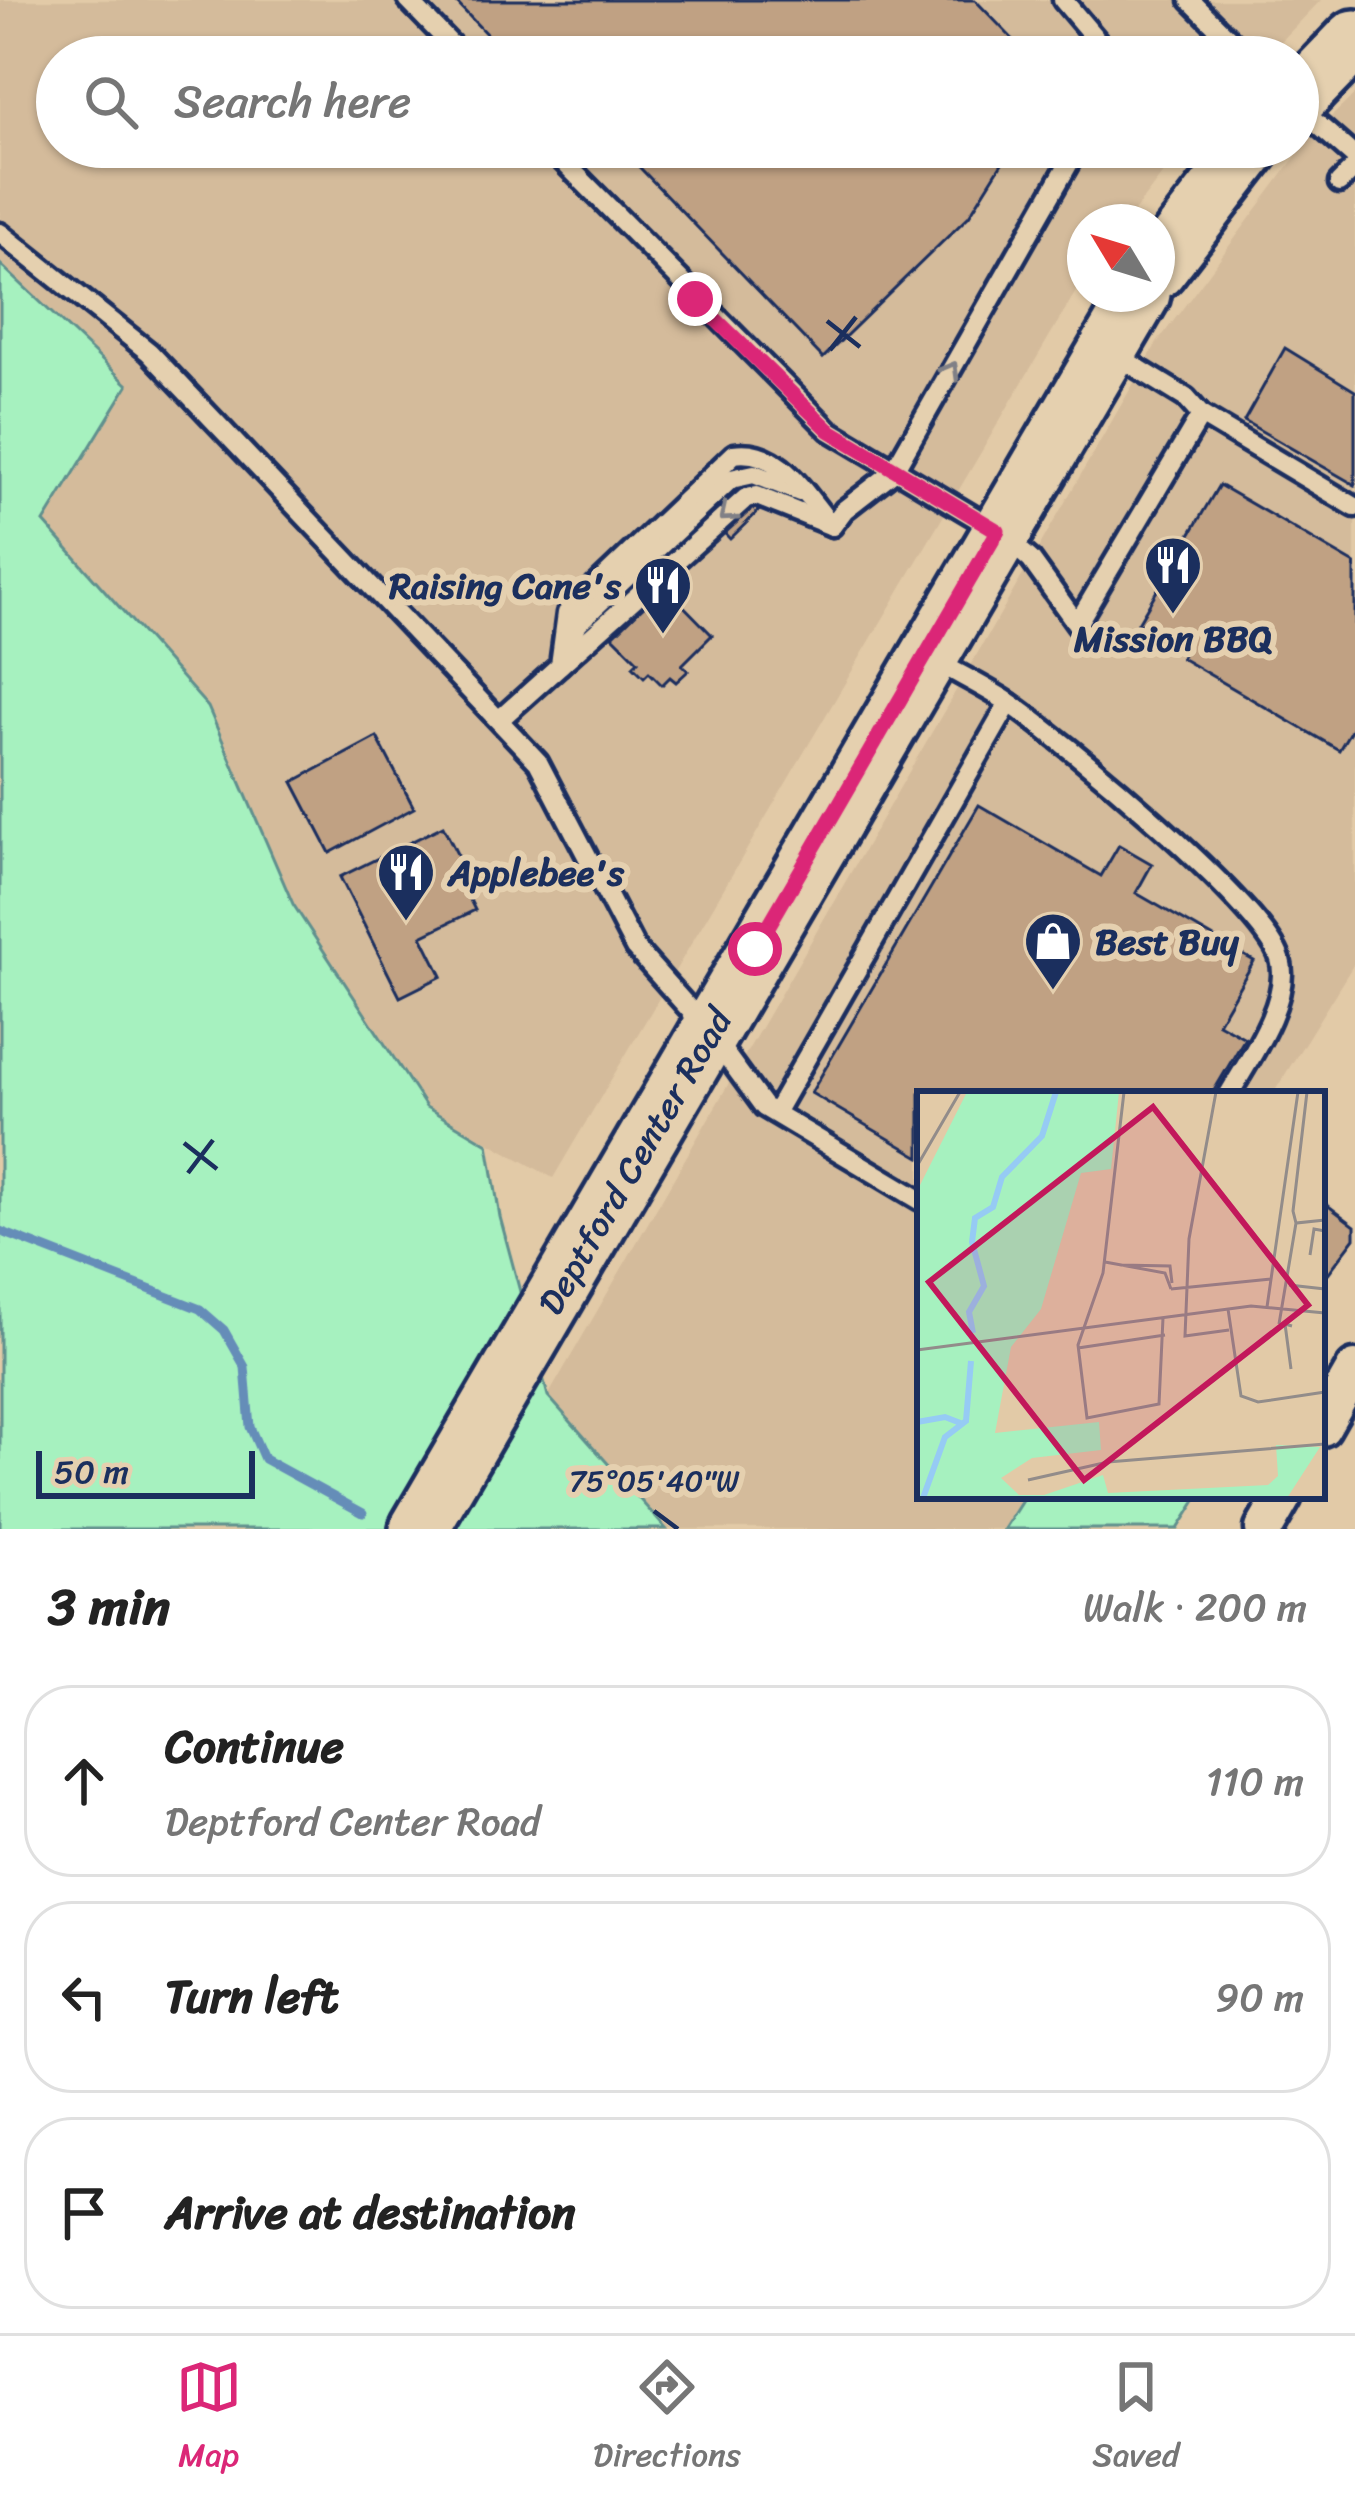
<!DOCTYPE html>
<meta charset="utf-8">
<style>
:root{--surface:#fff;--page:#f2f2f2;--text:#222;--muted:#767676;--line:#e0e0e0;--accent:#db2777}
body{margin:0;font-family:Sriracha,sans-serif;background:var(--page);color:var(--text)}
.compass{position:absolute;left:1067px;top:204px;width:108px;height:108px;border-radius:50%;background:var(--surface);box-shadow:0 3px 9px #0004;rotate:308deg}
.scale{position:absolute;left:36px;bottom:30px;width:219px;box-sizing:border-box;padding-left:12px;border:6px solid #1b2f5e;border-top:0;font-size:33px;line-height:42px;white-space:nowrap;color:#1b2f5e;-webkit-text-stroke:9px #e5d0af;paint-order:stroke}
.stop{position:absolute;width:36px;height:36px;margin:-27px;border:9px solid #db2777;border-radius:50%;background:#fff}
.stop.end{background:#db2777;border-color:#fff;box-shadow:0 3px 12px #0008}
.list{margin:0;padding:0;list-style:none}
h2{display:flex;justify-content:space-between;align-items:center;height:156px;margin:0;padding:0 48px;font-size:51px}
h2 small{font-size:39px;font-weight:400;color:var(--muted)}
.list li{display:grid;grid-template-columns:78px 1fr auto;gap:36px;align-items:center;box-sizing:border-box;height:192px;margin:0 24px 24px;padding:0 24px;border:3px solid var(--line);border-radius:48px}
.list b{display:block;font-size:45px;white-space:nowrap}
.list p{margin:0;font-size:39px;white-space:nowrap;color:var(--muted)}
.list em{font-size:39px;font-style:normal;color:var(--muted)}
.icon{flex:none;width:66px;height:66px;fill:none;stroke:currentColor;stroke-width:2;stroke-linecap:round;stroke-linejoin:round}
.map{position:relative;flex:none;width:1355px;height:1529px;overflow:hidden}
.search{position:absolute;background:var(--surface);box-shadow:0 3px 9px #0004;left:36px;right:36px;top:36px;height:132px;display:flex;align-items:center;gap:30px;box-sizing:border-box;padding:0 42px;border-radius:66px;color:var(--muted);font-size:45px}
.sheet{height:804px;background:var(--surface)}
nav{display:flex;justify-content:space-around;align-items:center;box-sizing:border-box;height:168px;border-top:3px solid var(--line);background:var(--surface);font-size:33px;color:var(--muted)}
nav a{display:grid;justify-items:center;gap:6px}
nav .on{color:var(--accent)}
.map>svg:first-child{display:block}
.built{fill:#d4bb9b}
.green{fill:#a6f1bf;stroke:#60908e;stroke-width:3}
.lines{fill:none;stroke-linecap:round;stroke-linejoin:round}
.stream{stroke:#658db8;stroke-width:9}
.building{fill:#c0a183;stroke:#1b2f5e;stroke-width:3}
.lane-casing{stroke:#1b2f5e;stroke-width:27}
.street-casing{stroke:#1b2f5e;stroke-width:45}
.primary-casing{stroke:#1b2f5e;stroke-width:66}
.lane{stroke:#e5d0af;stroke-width:18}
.street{stroke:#e5d0af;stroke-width:36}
.primary{stroke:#e5d0af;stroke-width:57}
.oneway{stroke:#808086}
.route{stroke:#db2777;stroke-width:15}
.ticks{fill:none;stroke:#1b2f5e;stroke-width:4.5}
.labels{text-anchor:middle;stroke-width:12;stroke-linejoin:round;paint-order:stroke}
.poi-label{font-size:36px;font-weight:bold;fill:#1b2f5e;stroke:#e5d0af;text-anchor:start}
.street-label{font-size:36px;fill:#1b2f5e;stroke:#e5d0af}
.inset-river{fill:none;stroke:#96cbf4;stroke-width:6}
.inset-road{fill:none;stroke:#928c8a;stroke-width:3}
.view{fill:#c2185b;fill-opacity:0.15;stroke:#c2185b;stroke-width:6}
.inset-edge{fill:none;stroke:#1b2f5e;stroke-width:6}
.ticks-label{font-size:30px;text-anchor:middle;fill:#1b2f5e;stroke:#e5d0af;stroke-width:12;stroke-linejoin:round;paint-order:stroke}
</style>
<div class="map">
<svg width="1355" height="1529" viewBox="0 0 1355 1529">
<rect width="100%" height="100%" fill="#e2caa7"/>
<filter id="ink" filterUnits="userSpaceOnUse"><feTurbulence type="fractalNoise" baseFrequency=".00833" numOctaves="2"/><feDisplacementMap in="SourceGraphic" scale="24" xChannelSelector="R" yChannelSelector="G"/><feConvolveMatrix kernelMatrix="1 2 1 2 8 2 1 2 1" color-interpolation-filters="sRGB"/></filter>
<g filter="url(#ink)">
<g class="built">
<path d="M0 0H1321L1266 57H57V147H1183L1126 222H1085V276L553 1178 426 1107 293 904 208 707 44 522 128 385 0 264Z"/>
<path d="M1355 94V962L1273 1094H920V1496H1025L1004 1529H666L548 1396 1157 343 1311 136Z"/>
</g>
<g class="green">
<path d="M0 264 128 385 44 522 208 707 293 904 426 1107 488 1144 500 1217 548 1396 666 1529H0Z"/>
<path d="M1025 1496H1199L1178 1529H1004Z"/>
</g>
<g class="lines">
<path class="stream" d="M0 1231 200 1309 224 1330 245 1367 250 1427 264 1459 363 1513"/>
</g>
<g class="building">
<path d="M454 0H975L1030 57H508Z"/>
<path d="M620 147H1012L969 216 823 358Z"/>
<path d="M1285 348 1355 391V485L1244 421Z"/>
<path d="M739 468 770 500 730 539 699 507Z"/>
<path d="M1219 485 1355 564V723L1339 750 1181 658 1185 650 1138 623Z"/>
<path d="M664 586 712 635 682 665 688 671 676 682 670 677 662 685 649 672 644 677 633 666 638 661 613 636Z"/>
<path d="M377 737 414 808 330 853 293 782Z"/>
<path d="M979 805 1101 876 1119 845 1152 864 1136 893 1254 961 1218 1023 1245 1038 1212 1094H920V1157L811 1093Z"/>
<path d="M443 826 473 886 465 890 475 910 422 936 442 976 400 997 340 877Z"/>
<path d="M1322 1201 1355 1226V1238L1324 1279Z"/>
</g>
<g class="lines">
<g class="lane-casing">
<g id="lane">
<path d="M408 0 463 57"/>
<path d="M1063 0 1111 57"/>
<path d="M1190 0 1247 57"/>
<path d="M1298 107 1355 157"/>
<path d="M549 147 829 430 998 531 1031 560 1077 624 1201 415"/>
<path d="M1181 147 1221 176"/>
<path d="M1339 183 1355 167"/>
<path d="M0 233 149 352 538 762 635 948 707 1029 764 1107 920 1200"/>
<path d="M1116 355 1186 398 1201 415 1355 507"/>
<path d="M832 526 844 510 893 472 1078 147"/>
<path d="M570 641 578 623 731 479 754 474 800 492"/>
<path d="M936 661C960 675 985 687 1008 702 1060 737 1265 907 1280 959 1292 999 1248 1061 1229 1094"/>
<path d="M560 665 567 613 734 454C779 447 804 493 829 523"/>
<path d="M499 720 746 498 757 496 832 526"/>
<path d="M775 1113 1009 703"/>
</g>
</g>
<g class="street-casing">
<g id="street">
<path d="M1322 1427 1355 1369"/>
<path d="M1264 1529 1283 1496"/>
</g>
</g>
<g class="primary-casing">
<g id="primary">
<path d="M1298 98 1355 39"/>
<path d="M1157 269 1251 147"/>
<path id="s1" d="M419 1529 1141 294"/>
</g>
</g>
<use href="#lane" class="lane"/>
<use href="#street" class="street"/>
<use href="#primary" class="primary"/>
</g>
<defs><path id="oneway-chevron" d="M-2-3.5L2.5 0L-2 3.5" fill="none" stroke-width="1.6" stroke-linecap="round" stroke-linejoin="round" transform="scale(3)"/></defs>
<g class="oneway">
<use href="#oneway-chevron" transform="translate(951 370) rotate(-60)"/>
<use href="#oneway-chevron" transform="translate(727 514) rotate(140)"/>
</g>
</g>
<g class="lines" filter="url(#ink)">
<path class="route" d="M695 299 829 430 998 531 755 949"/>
</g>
<path class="ticks" d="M827 321 860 347M830 350 856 317M184 1143 217 1169M188 1173 213 1140M654 1511 678 1529"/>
<defs>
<g id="restaurant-pin" transform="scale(3)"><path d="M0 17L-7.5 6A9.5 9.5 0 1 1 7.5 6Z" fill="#1b2f5e" stroke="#e5d0af"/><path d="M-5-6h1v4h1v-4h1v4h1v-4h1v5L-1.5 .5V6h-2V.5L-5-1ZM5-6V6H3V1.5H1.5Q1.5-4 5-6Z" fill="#fff"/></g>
<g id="shop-pin" transform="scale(3)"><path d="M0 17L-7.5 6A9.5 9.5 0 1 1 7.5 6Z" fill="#1b2f5e" stroke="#e5d0af"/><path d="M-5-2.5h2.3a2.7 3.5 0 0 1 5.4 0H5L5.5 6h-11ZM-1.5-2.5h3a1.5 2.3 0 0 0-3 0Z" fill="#fff"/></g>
</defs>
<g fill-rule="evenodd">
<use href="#restaurant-pin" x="1173" y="565"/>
<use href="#restaurant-pin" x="663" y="585"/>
<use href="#restaurant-pin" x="406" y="872"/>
<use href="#shop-pin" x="1053" y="941"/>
</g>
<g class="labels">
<g class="poi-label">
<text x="621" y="598" text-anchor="end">Raising Cane's</text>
<text x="1173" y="651" text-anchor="middle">Mission BBQ</text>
<text x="448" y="885">Applebee's</text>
<text x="1095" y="954">Best Buy</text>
</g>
<g class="street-label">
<text dy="13" stroke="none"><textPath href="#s1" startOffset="426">Deptford Center Road</textPath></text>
</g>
</g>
<g transform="translate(917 1091)">
<rect width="408" height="408" fill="#e2caa7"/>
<path d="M50 1H202L194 78 164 82 124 218 94 256 78 342 182 331 184 359 115 367 84 387 102 404H127L186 384 191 402 351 394 361 385 359 354 403 356 370 407H0V100Z" fill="#a6f1bf"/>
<path class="inset-river" d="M56 242 52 221 67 195 55 151 58 127 76 116 85 86 125 45 139 1M0 331 28 326 46 333M6 407 28 346 49 330 54 270"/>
<path class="inset-road" d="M207 1 186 182 161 254 170 327 242 313 246 227M299 1 272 148 268 245 312 239M390 1 376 120 379 132 408 129M0 75 43 1M393 164 397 138 408 140M188 171 248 182 254 198M203 174 253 175 255 192M372 194 408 198M254 198 354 188M350 216 381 1M311 218 324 305 341 311 408 301M362 233 379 132M161 257 248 244M0 259 334 215 408 222M374 278 368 233 375 235M111 389 191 371 408 353"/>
<path class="view" d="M236 16 391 214 167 389 12 191Z"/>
<rect width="408" height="408" class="inset-edge"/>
</g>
<g class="ticks-label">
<text x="654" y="1491">75°05'40"W</text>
</g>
</svg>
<svg class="compass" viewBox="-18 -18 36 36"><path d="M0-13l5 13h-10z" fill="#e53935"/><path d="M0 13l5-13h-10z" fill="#767676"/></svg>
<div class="scale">50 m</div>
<div class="stop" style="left:755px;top:949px"></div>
<div class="stop end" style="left:695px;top:299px"></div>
<div class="search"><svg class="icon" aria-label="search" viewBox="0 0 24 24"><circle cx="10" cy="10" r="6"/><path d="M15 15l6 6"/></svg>Search here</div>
</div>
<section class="sheet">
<h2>3 min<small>Walk · 200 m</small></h2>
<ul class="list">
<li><svg class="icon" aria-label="ahead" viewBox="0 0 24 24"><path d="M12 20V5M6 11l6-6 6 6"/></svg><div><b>Continue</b><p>Deptford Center Road</p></div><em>110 m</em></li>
<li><svg class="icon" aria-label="left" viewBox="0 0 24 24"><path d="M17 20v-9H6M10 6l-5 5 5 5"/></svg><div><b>Turn left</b></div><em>90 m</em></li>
<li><svg class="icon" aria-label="arrive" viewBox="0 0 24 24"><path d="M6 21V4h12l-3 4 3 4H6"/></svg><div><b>Arrive at destination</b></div></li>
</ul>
</section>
<nav>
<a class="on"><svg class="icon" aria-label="map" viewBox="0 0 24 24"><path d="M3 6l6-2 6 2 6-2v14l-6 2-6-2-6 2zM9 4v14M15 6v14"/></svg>Map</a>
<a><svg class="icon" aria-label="directions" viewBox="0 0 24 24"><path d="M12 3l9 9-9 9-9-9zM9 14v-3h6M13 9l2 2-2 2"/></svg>Directions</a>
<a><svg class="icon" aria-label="saved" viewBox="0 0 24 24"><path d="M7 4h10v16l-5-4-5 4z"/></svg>Saved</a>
</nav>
